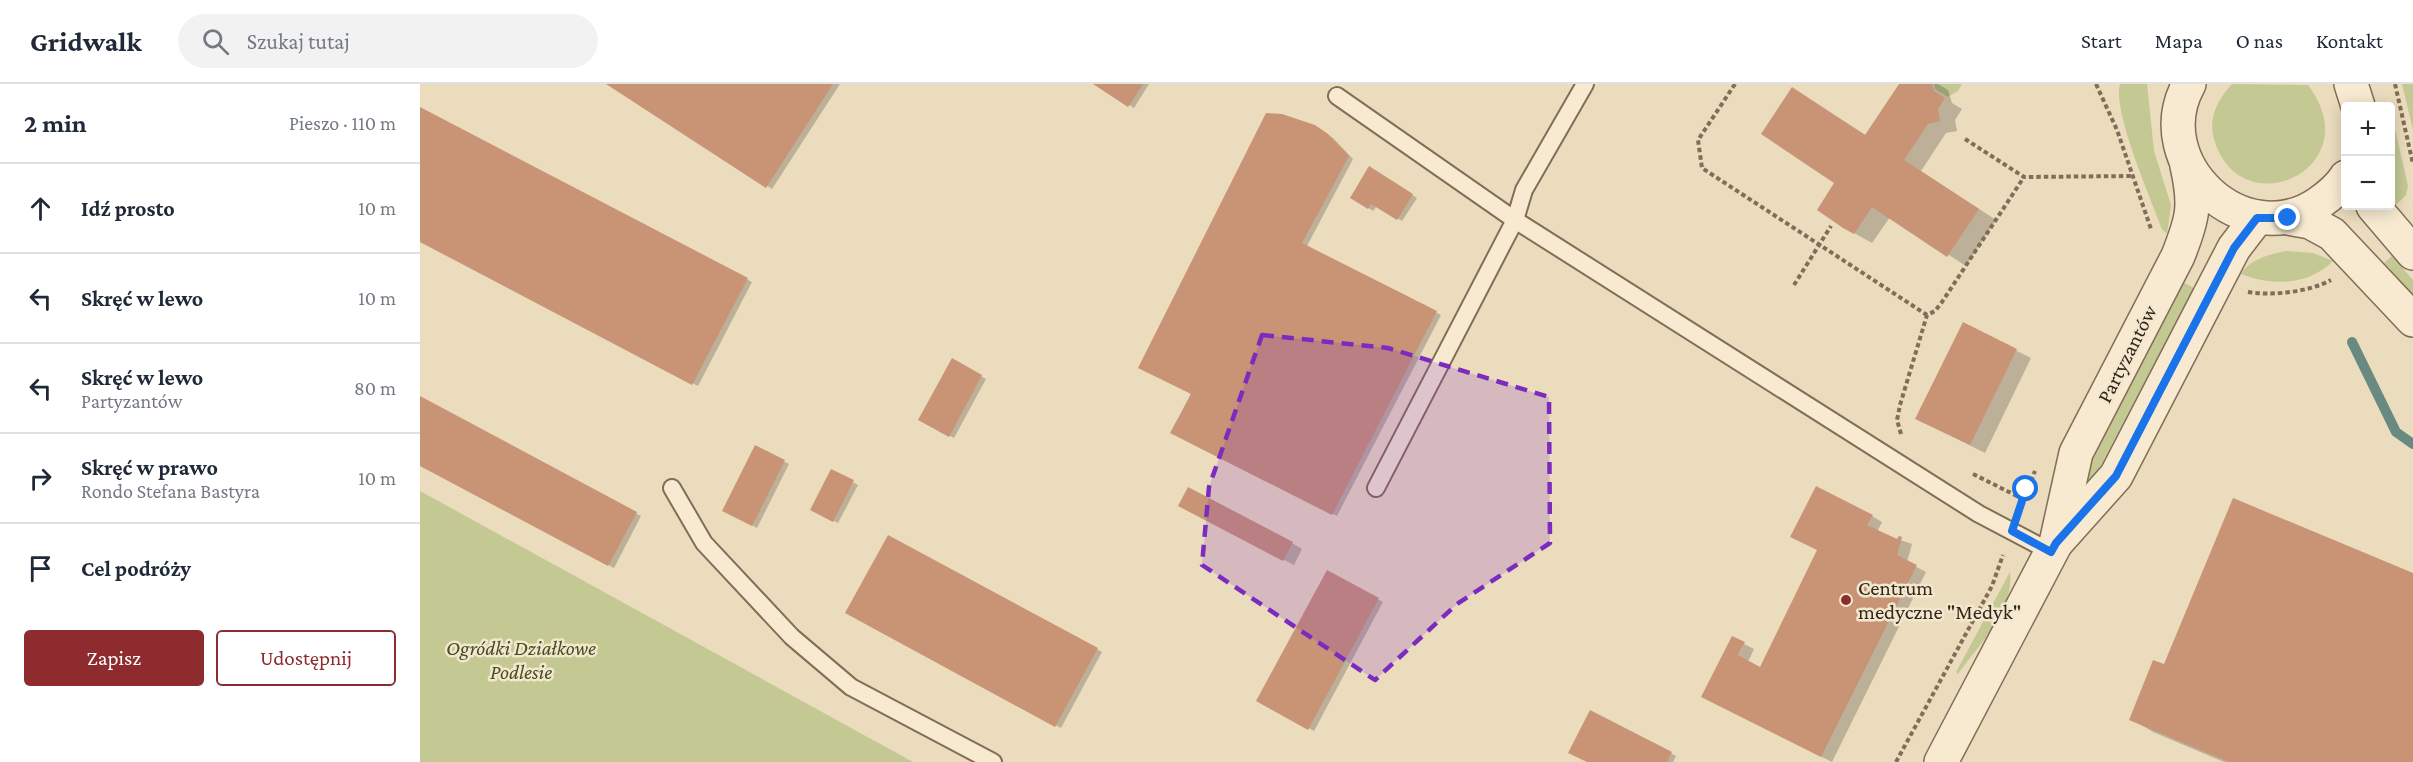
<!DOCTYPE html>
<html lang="pl">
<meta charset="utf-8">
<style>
:root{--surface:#fff;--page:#f2f2f3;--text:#1f2937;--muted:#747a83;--line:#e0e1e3;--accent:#8e2b2f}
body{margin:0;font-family:"Crimson Pro",serif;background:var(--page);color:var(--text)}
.controls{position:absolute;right:18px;top:18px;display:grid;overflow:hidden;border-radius:6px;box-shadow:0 3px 15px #0003}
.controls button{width:54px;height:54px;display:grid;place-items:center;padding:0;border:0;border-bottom:2px solid var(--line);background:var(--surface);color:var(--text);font:30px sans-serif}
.stop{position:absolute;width:18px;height:18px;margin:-14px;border:4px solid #1a73e8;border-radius:50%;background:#fff}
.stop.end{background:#1a73e8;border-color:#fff;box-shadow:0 2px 6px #0008}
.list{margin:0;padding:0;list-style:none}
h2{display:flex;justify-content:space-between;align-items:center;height:78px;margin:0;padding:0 24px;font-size:26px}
h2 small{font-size:20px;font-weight:400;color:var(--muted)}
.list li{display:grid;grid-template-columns:39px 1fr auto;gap:18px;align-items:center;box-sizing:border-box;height:90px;padding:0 24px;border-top:2px solid var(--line)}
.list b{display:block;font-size:22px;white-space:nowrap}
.list p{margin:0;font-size:20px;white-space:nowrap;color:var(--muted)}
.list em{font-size:20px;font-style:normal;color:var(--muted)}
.actions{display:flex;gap:12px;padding:18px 24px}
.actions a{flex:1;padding:14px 0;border:2px solid var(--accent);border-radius:6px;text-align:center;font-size:21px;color:var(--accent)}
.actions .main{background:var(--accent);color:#fff}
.icon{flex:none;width:33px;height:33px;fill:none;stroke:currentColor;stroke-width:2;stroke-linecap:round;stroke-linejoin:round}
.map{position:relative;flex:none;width:1993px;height:678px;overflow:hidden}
header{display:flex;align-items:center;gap:36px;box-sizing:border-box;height:84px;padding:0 30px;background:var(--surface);border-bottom:2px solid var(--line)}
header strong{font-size:28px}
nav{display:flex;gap:33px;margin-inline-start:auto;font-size:21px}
.search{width:420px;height:54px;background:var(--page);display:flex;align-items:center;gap:15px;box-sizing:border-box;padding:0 21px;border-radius:33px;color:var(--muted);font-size:22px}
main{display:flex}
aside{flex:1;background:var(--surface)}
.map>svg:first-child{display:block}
.green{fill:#c4c893}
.shadow{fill:#0003}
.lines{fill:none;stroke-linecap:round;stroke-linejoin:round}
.stream{stroke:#698a80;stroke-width:10}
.building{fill:#c89475}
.service-casing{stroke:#826d58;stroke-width:20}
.tertiary-casing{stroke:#826d58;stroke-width:36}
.path{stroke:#826d58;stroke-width:4;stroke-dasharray:4.5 3;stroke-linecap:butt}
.service{stroke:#f7ead1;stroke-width:16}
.tertiary{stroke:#f7ead1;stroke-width:33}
.route{stroke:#1a73e8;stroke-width:8}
.marked{fill:#7b2cbf;fill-opacity:0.2;stroke:#7b2cbf;stroke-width:4.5;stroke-dasharray:12 8;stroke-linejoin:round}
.poi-dot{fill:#8e2b2f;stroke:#f3e7cd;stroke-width:2}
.labels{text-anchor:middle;stroke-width:5;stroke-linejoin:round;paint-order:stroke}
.street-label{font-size:21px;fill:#32261c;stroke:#f3e7cd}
.poi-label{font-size:21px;fill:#32261c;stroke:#f3e7cd;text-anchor:start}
.park-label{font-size:21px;font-style:italic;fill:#454e23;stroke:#f3e7cd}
</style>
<header>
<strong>Gridwalk</strong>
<div class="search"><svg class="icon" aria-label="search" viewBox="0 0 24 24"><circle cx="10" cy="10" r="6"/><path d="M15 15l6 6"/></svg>Szukaj tutaj</div>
<nav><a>Start</a><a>Mapa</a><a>O nas</a><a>Kontakt</a></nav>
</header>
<main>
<aside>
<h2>2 min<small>Pieszo · 110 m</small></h2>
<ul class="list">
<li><svg class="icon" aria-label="ahead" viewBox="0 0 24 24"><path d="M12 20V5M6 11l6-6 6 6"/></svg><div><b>Idź prosto</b></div><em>10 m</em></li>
<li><svg class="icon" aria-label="left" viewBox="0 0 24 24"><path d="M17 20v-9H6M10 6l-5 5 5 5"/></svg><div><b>Skręć w lewo</b></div><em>10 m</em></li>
<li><svg class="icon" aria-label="left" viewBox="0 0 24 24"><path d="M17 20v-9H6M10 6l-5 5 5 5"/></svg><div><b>Skręć w lewo</b><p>Partyzantów</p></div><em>80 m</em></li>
<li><svg class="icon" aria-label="right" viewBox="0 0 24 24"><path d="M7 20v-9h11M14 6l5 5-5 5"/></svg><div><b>Skręć w prawo</b><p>Rondo Stefana Bastyra</p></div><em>10 m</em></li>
<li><svg class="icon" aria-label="arrive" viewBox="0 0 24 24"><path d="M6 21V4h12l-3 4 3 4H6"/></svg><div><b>Cel podróży</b></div></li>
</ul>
<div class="actions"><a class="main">Zapisz</a><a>Udostępnij</a></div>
</aside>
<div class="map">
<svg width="1993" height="678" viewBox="0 0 1993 678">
<rect width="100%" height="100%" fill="#ebdcbe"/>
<g class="green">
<path d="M1514 0H1542L1538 7 1528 13 1515 5Z"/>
<path d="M1700 0H1727L1734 67 1751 121 1747 150 1742 145C1731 115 1692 26 1700 0Z"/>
<path d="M1812 0 1888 1C1951 84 1822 143 1795 58 1787 36 1797 16 1812 0Z"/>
<path d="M1982 0H1993V46Z"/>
<path d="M1971 27 1988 102 1986 111 1975 122 1970 115Z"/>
<path d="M1866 167 1893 169 1913 177C1888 202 1852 202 1821 190 1829 175 1851 170 1866 167Z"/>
<path d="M1972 172 1993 196V211L1964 179Z"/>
<path d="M1763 198 1774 204 1670 402 1666 404 1662 397Z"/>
<path d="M0 407 493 678H0Z"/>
<path d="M1590 488C1595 525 1558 562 1538 590L1536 588Z"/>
</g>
<g class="shadow">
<path d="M189 0H420L352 105Z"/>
<path d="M676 0H729L714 24Z"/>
<path d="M1480 0H1518L1528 6 1532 19 1542 25 1535 36 1537 47 1526 49 1501 87 1576 136 1546 182 1470 133 1452 159 1434 149 1416 98 1373 5 1447 52Z"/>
<path d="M0 25 332 198 278 302 0 157Z"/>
<path d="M901 46 913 54 933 75 887 162 1021 231 917 432 752 348Z"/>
<path d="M950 84 997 114 982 137 957 122 953 127 932 113Z"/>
<path d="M1543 240 1611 274 1565 369 1511 342Z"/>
<path d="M533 276 566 295 534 354 500 336Z"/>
<path d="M0 315 221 432 194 484 0 381Z"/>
<path d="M335 363 369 380 337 444 304 426Z"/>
<path d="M412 387 438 401 418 439 392 426Z"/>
<path d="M770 427 872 459 882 465 874 481Z"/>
<path d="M1452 432 1462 438 1457 448 1492 460 1487 478 1506 488 1412 678 1293 618 1324 560 1334 565 1328 578 1341 585Z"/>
<path d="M468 453 682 568 641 644 427 529Z"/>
<path d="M907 488 963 518 894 647 838 617Z"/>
<path d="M1993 491V678H1804L1733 648 1711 635 1752 585Z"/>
<path d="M1171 628 1256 672 1253 678H1170Z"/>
</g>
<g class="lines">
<path class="stream" d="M1932 258 1976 348 1993 360"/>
</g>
<g class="building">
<path d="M186 0H413L346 104Z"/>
<path d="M673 0H723L708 23Z"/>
<path d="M1479 0H1512L1514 7 1525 14 1518 25 1520 37 1508 40 1484 76 1559 125 1527 173 1452 123 1434 150 1423 144 1397 126 1414 99 1341 50 1372 3 1445 51Z"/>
<path d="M0 23 328 194 272 301 0 158Z"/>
<path d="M846 29 862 30 895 41 908 50 929 72 882 159 1017 227 912 431 750 349 771 310 718 284Z"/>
<path d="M949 82 993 110 977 136 951 120 948 125 930 114Z"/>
<path d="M1543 238 1597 265 1550 361 1495 335Z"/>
<path d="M532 274 562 291 529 353 498 336Z"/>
<path d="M0 312 217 428 188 482 0 382Z"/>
<path d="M335 361 365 376 332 442 302 427Z"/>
<path d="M411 385 434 396 413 438 390 426Z"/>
<path d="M1396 402 1453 431 1447 441 1477 455 1479 452 1482 453 1477 471 1497 481 1401 673 1281 613 1312 552 1325 558 1318 571 1340 583 1397 466 1370 453Z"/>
<path d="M768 403 873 458 863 477 758 422Z"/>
<path d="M1813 414 1993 489V678H1809L1709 636 1733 576 1744 580Z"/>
<path d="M468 451 678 564 635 643 425 529Z"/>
<path d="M907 486 959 514 888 646 836 617Z"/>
<path d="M1170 626 1252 668 1247 678H1167L1148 669Z"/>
</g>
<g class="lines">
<g class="service-casing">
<g id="service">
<path d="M1165 0 1104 106 1095 136 1559 430 1631 468"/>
<path d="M917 12 1095 136 956 404"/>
<path d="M252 404 284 459 372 553 431 603 573 678"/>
</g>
</g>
<g class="tertiary-casing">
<g id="tertiary">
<path d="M1769 0C1725 79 1824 171 1899 119 1909 112 1919 104 1926 93"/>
<path d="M1931 0 1938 22"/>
<path d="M1953 122 1993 169"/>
<path d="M1868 134 1890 138 1912 150 1993 236"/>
<path d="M1637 458 1696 392 1814 164 1837 134"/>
<path d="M1521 678 1636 459 1656 369 1758 172C1773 134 1776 122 1767 82"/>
</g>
</g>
<g class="path">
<path d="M1315 0 1278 56 1282 84 1507 231"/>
<path d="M1676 0 1697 46 1731 145"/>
<path d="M1975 0 1993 80"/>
<path d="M1545 55 1604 93 1713 92"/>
<path d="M1374 201 1411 142"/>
<path d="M1828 208C1852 212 1889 208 1911 196"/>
<path d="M1481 350 1477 336 1480 321 1507 231 1515 227 1522 218 1604 93"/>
<path d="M1553 390 1603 415"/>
<path d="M1600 425 1615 387"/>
<path d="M1476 678 1572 502 1583 471"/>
</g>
<use href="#service" class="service"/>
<use href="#tertiary" class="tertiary"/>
</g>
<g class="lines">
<path class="route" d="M1606 405 1592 447 1631 468 1636 459 1696 392 1814 164 1837 134H1868"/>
</g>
<path class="marked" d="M842 251 968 264 1129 313 1130 459 1037 520 955 596 782 481 789 403Z"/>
<circle class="poi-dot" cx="1426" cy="516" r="6"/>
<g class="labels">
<g class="street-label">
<text transform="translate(1707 270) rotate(-63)" y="7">Partyzantów</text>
</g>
<g class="poi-label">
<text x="1438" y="511">Centrum<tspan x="1438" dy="24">medyczne "Medyk"</tspan></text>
</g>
<g class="park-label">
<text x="101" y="571">Ogródki Działkowe<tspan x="101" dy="24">Podlesie</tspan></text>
</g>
</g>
</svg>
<div class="controls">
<button>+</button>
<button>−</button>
</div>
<div class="stop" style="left:1606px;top:405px"></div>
<div class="stop end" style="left:1868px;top:134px"></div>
</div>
</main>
